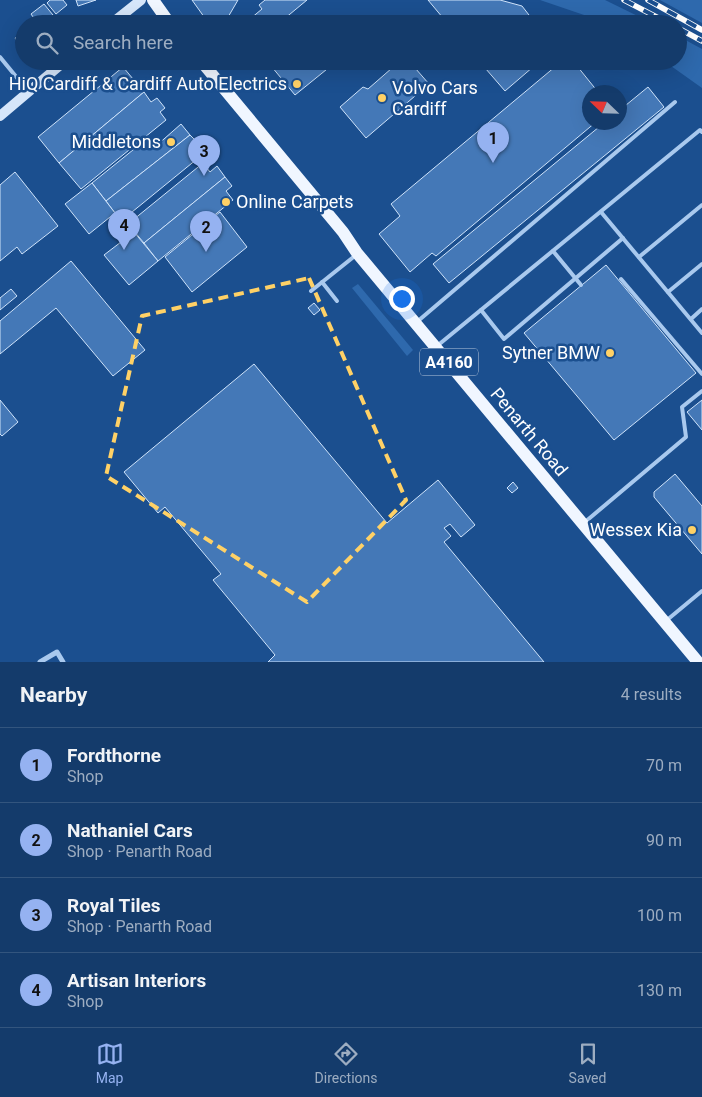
<!DOCTYPE html>
<meta charset="utf-8">
<style>
:root{--surface:#143b6b;--page:#214673;--text:#f1f3f6;--muted:#9dadc1;--line:#33557e;--accent:#95b2f1}
body{margin:0;font-family:Roboto,sans-serif;background:var(--page);color:var(--text)}
.compass{position:absolute;left:582px;top:85px;width:45px;height:45px;border-radius:50%;background:var(--surface);box-shadow:0 5px 20px #0002;rotate:293deg}
.you{position:absolute;left:401px;top:298px;width:18px;height:18px;margin:-12px;border:4px solid #fff;border-radius:50%;background:#1a73e8;box-shadow:0 0 0 8px #1a73e833}
.badge{display:grid;place-items:center;width:32px;height:32px;border-radius:50%;background:var(--accent);color:#111;font-size:16px;font-weight:700}
.pin{position:absolute;translate:-50% -41px;filter:drop-shadow(0 1px 2px #0008)}
.pin::after{content:'';position:absolute;top:26px;width:18px;height:15px;background:inherit;clip-path:polygon(0 0,100% 0,50% 100%)}
.list{margin:0;padding:0;list-style:none}
h2{display:flex;justify-content:space-between;align-items:center;height:65px;margin:0;padding:0 20px;font-size:21px}
h2 small{font-size:16px;font-weight:400;color:var(--muted)}
.list li{display:grid;grid-template-columns:32px 1fr auto;gap:15px;align-items:center;box-sizing:border-box;height:75px;padding:0 20px;border-top:1px solid var(--line)}
.list b{display:block;font-size:19px;white-space:nowrap}
.list p{margin:0;font-size:16px;white-space:nowrap;color:var(--muted)}
.list em{font-size:16px;font-style:normal;color:var(--muted)}
.icon{flex:none;width:28px;height:28px;fill:none;stroke:currentColor;stroke-width:2;stroke-linecap:round;stroke-linejoin:round}
.map{position:relative;flex:none;width:702px;height:662px;overflow:hidden}
.search{position:absolute;background:var(--surface);box-shadow:0 5px 20px #0002;left:15px;right:15px;top:15px;height:55px;display:flex;align-items:center;gap:12px;box-sizing:border-box;padding:0 18px;border-radius:28px;color:var(--muted);font-size:19px}
.sheet{height:365px;background:var(--surface)}
nav{display:flex;justify-content:space-around;align-items:center;box-sizing:border-box;height:70px;border-top:1px solid var(--line);background:var(--surface);font-size:14px;color:var(--muted)}
nav a{display:grid;justify-items:center;gap:2px}
nav .on{color:var(--accent)}
.map>svg:first-child{display:block}
.green{fill:#2e69ad}
.building{fill:#4478b7;stroke:#cfe3fa}
.lines{fill:none;stroke-linecap:round;stroke-linejoin:round}
.lane{stroke:#a9c9ee;stroke-width:4}
.street{stroke:#a9c9ee;stroke-width:5}
.secondary{stroke:#d6e6fa;stroke-width:10}
.primary{stroke:#f0f6ff;stroke-width:12}
.rail-casing{stroke:#fff;stroke-width:5.5}
.rail{stroke:#1b4f8f;stroke-width:4;stroke-dasharray:11;stroke-linecap:butt}
.marked{fill:none;stroke:#ffd166;stroke-width:4;stroke-dasharray:10 6;stroke-linejoin:round}
.poi-dot{fill:#ffd166;stroke:#1b4f8f;stroke-width:2}
.labels{text-anchor:middle;stroke-width:5;stroke-linejoin:round;paint-order:stroke}
.shield{fill:#1b4f8f;stroke:#bbcadd;stroke-width:1}
.shield-label{font-size:16px;font-weight:bold;fill:#fff}
.poi-label{font-size:18px;fill:#fff;stroke:#1b4f8f;text-anchor:end}
.street-label{font-size:18px;fill:#fff;stroke:#1b4f8f}
</style>
<div class="map">
<svg width="702" height="662" viewBox="0 0 702 662">
<rect width="100%" height="100%" fill="#1b4f8f"/>
<g class="green">
<path d="M540 0H605L654 24H601L587 16Z"/>
<path d="M660 0H702V23Z"/>
<path d="M678 36 702 49V88L664 61H678Z"/>
<path d="M358 284 413 350 407 356 352 288Z"/>
</g>
<g class="building">
<path d="M50 0H63L67 5 56 14 47 3Z"/>
<path d="M76 0H96L78 6Z"/>
<path d="M192 0H238L224 24 207 21Z"/>
<path d="M265 0H307L278 24H244L262 9 259 5Z"/>
<path d="M428 0H500L522 6 536 24H448Z"/>
<path d="M44 4 53 15 50 18 54 24H38L31 14Z"/>
<path d="M302 17 307 24H294Z"/>
<path d="M24 30V50L15 38Z"/>
<path d="M267 61H337L295 95Z"/>
<path d="M400 61H409L429 84 366 138 340 107 363 87 368 89Z"/>
<path d="M479 61H540L505 91Z"/>
<path d="M562 61H573L598 92H590V122H596L436 256 432 253 410 272 379 234 400 216 391 204Z"/>
<path d="M123 67 144 92 59 163 38 137Z"/>
<path d="M648 87 664 107 449 283 433 264 605 122H620V110Z"/>
<path d="M144 92 151 102 157 98 165 108 160 112 166 120 81 189 59 163Z"/>
<path d="M181 124 190 135 106 201 92 183 149 137 156 146Z"/>
<path d="M190 135 198 143 189 150 197 159 121 221 106 201Z"/>
<path d="M203 163 210 172 217 166 225 177 144 243 128 224Z"/>
<path d="M15 172 58 226 22 254 17 247 0 261V185Z"/>
<path d="M225 177 232 186 226 191 233 200 158 261 144 243Z"/>
<path d="M92 183 115 213 89 234 65 204Z"/>
<path d="M220 212 247 247 192 292 165 257Z"/>
<path d="M134 232 158 261 129 285 104 255Z"/>
<path d="M71 261 145 350 113 376 56 308 0 354V321Z"/>
<path d="M606 265 696 373 614 440 524 333Z"/>
<path d="M11 289 17 296 0 310V298Z"/>
<path d="M314 303 320 310 314 315 308 308Z"/>
<path d="M254 364 387 523 438 480 475 525 461 537 450 524 444 528 451 536 444 542 544 662H268L275 655 213 580 221 574 165 507 158 513 124 472Z"/>
<path d="M0 400 18 422 2 436 0 434Z"/>
<path d="M702 400V430L687 412Z"/>
<path d="M675 474 702 506V554L654 497V492Z"/>
<path d="M513 482 518 488 512 493 507 488Z"/>
</g>
<g class="lines">
<g class="lane">
<path d="M0 57 27 90"/>
<path d="M601 212 702 333"/>
<path d="M553 251 581 285"/>
<path d="M639 257 702 205"/>
<path d="M621 279 702 374"/>
<path d="M322 282 337 301"/>
<path d="M311 291 356 255"/>
<path d="M668 292 702 264"/>
<path d="M481 310 504 339 623 238"/>
<path d="M691 319 702 309"/>
<path d="M418 321 675 102"/>
<path d="M437 346 700 130 702 132"/>
<path d="M585 522 686 437 682 407 702 391"/>
<path d="M667 620 702 591"/>
</g>
<path class="street" d="M40 662 57 652 63 662"/>
<g class="secondary">
<path d="M111 24 141 0"/>
<path d="M0 116 65 61"/>
</g>
<g class="primary">
<path d="M153 0 170 24"/>
<path d="M201 61 343 232 357 253 698 662"/>
</g>
<g class="rail-casing">
<g id="rail">
<path d="M624 0 670 24"/>
<path d="M648 0 702 30"/>
<path d="M678 28 702 41"/>
</g>
</g>
<use href="#rail" class="rail"/>
</g>
<path class="marked" d="M309 278 406 500 307 602 106 476 142 316Z"/>
<g class="poi-dot">
<circle cx="297" cy="84" r="5"/>
<circle cx="382" cy="98" r="5"/>
<circle cx="171" cy="142" r="5"/>
<circle cx="226" cy="202" r="5"/>
<circle cx="610" cy="353" r="5"/>
<circle cx="692" cy="530" r="5"/>
</g>
<g class="labels">
<rect class="shield" x="420" y="348.5" width="58" height="27" rx="4"/>
<g class="shield-label">
<text x="449" y="368">A4160</text>
</g>
<g class="poi-label">
<text x="287" y="90">HiQ Cardiff &amp; Cardiff Auto Electrics</text>
<text x="392" y="94" text-anchor="start">Volvo Cars<tspan x="392" dy="21">Cardiff</tspan></text>
<text x="161" y="148">Middletons</text>
<text x="236" y="208" text-anchor="start">Online Carpets</text>
<text x="600" y="359">Sytner BMW</text>
<text x="682" y="536">Wessex Kia</text>
</g>
<g class="street-label">
<text transform="translate(529 432) rotate(50)" y="6">Penarth Road</text>
</g>
</g>
</svg>
<svg class="compass" viewBox="-18 -18 36 36"><path d="M0-13l5 13h-10z" fill="#e53935"/><path d="M0 13l5-13h-10z" fill="#9dadc1"/></svg>
<div class="you"></div>
<div class="pin badge" style="left:493px;top:163px">1</div>
<div class="pin badge" style="left:206px;top:252px">2</div>
<div class="pin badge" style="left:204px;top:176px">3</div>
<div class="pin badge" style="left:124px;top:250px">4</div>
<div class="search"><svg class="icon" aria-label="search" viewBox="0 0 24 24"><circle cx="10" cy="10" r="6"/><path d="M15 15l6 6"/></svg>Search here</div>
</div>
<section class="sheet">
<h2>Nearby<small>4 results</small></h2>
<ul class="list">
<li><span class="badge">1</span><div><b>Fordthorne</b><p>Shop</p></div><em>70 m</em></li>
<li><span class="badge">2</span><div><b>Nathaniel Cars</b><p>Shop · Penarth Road</p></div><em>90 m</em></li>
<li><span class="badge">3</span><div><b>Royal Tiles</b><p>Shop · Penarth Road</p></div><em>100 m</em></li>
<li><span class="badge">4</span><div><b>Artisan Interiors</b><p>Shop</p></div><em>130 m</em></li>
</ul>
</section>
<nav>
<a class="on"><svg class="icon" aria-label="map" viewBox="0 0 24 24"><path d="M3 6l6-2 6 2 6-2v14l-6 2-6-2-6 2zM9 4v14M15 6v14"/></svg>Map</a>
<a><svg class="icon" aria-label="directions" viewBox="0 0 24 24"><path d="M12 3l9 9-9 9-9-9zM9 14v-3h6M13 9l2 2-2 2"/></svg>Directions</a>
<a><svg class="icon" aria-label="saved" viewBox="0 0 24 24"><path d="M7 4h10v16l-5-4-5 4z"/></svg>Saved</a>
</nav>
